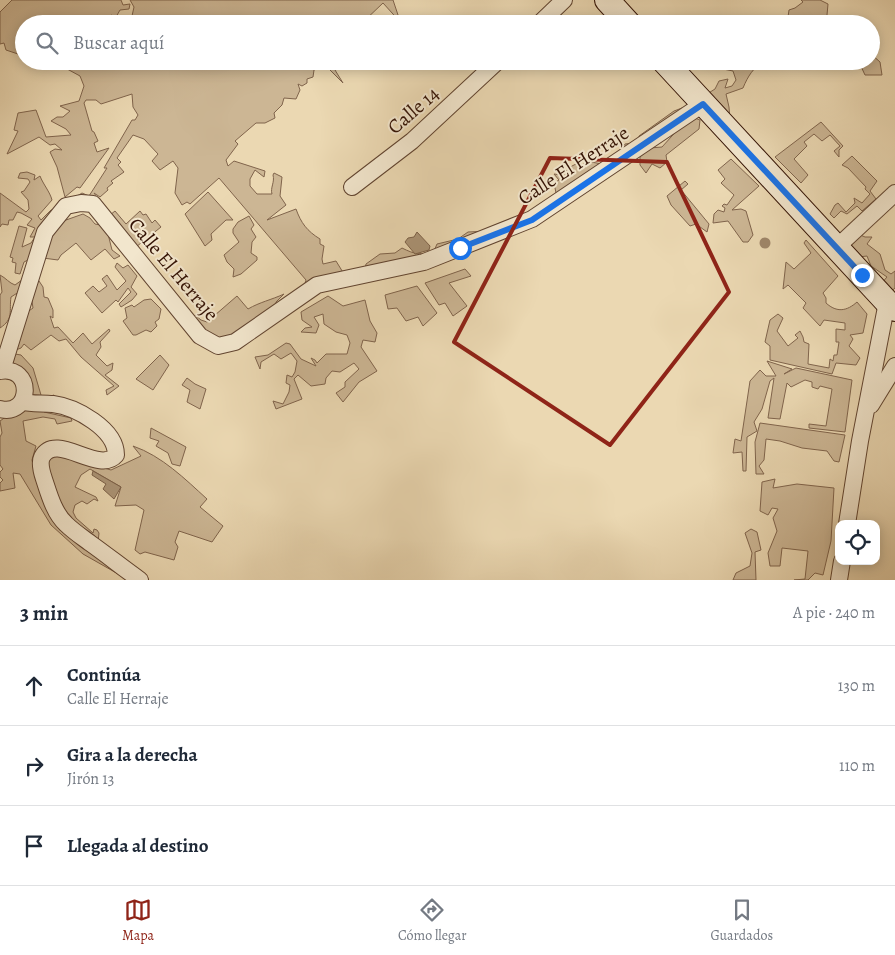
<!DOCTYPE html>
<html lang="es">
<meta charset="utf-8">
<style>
:root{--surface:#fff;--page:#f2f2f3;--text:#1f2937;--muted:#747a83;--line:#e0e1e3;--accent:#8f2418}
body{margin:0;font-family:Alegreya,serif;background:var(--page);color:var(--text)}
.controls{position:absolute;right:15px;bottom:15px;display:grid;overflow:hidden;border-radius:10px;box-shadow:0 2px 12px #0003}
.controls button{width:45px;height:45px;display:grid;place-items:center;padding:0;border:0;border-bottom:1px solid var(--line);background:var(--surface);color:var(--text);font:25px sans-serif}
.stop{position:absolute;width:15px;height:15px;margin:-11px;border:4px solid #1a73e8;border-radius:50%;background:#fff}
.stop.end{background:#1a73e8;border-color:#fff;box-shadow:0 1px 5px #0008}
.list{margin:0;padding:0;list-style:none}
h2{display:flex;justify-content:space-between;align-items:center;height:65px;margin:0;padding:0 20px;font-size:21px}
h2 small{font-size:16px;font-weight:400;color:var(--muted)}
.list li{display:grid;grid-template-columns:32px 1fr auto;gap:15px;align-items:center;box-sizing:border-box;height:80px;padding:0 20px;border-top:1px solid var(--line)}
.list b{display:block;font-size:19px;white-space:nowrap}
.list p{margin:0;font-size:16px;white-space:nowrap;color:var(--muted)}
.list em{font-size:16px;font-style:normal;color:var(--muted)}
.icon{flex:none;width:28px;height:28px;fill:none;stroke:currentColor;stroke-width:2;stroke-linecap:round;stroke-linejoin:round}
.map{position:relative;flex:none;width:895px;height:580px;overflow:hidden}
.search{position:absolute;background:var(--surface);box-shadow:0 2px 12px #0003;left:15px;right:15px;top:15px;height:55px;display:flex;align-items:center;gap:12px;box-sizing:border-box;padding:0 18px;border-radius:28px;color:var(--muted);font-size:19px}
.sheet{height:305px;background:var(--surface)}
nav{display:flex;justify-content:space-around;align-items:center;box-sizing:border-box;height:70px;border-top:1px solid var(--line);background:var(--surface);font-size:14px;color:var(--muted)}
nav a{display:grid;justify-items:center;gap:2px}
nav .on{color:var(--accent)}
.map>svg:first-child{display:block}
.green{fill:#ccb694;stroke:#80644c}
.water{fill:#ac9577;stroke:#7c6149}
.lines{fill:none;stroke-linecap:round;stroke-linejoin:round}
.street-casing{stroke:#614430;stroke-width:18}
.secondary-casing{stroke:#331204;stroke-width:26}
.street{stroke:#f2e6cd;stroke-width:16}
.secondary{stroke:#f2e6cd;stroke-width:24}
.tree{fill:#9f866a}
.route{stroke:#1a73e8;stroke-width:6}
.marked{fill:none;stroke:#8f2418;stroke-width:4;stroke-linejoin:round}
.labels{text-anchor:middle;stroke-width:4;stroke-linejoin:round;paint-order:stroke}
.street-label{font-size:20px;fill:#331204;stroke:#f2e6cd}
</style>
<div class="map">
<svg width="895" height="580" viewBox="0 0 895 580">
<rect width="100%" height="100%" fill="#ebd8b2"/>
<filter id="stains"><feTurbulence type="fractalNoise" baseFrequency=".004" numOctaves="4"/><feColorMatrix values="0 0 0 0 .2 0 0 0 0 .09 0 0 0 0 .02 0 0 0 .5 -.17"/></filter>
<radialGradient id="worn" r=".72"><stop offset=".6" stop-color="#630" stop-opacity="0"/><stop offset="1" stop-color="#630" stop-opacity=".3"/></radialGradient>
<g class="green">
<path d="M12 0H121L123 5 130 4 129 9 120 10 116 17 111 15 109 18 121 24H24V56L6 50 4 43 0 44V12Z"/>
<path d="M130 0H393L398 15 407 24H402L383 3 361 24H143L132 16 134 7Z"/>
<path d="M801 0H820L828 4 827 15 831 23 834 19 844 24 814 22 813 24H787L789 10 795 8 803 2Z"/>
<path d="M871 54 880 62 882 75H865L859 62 871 61Z"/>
<path d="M46 61H340L342 68 335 70 343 83 327 67H319L314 70 313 77 307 79V83L302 86 298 84 300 90 296 99 284 98 282 105 274 113 275 118 265 123H256L235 141 238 144 226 160 228 166 234 161 265 171 264 177 255 170 250 179V186L257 194H272C270 188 275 182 273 175L274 173 282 177 280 196 286 205 267 220 296 209C301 223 307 231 320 239V244L324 246 322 259 323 264 336 261 344 274 304 287 306 280 219 178 190 204 187 202 182 205 175 193 178 168 173 161 160 170 152 161 158 154 144 139 133 135 117 158 121 162 118 165 124 172 111 181 113 183 107 188 108 190 100 197 94 193 97 197 95 203 74 198 82 193 89 196 107 168H104L132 120H135L138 115 133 107 132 94 101 104 96 100H86L84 103 92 131 94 132 98 141 94 143 97 152 109 148 80 188 77 187 65 197 57 167 50 152 55 149 62 150 55 144 50 145 39 137 7 154 18 131 14 130 18 113 36 110 46 137 71 135 66 129 51 121 57 117H63L70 111 60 106 79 101 84 86 80 76 58 64 48 67Z"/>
<path d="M764 61C753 68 748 76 743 88L726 94 729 107 730 121 707 94 715 89 719 81 728 79 725 88 732 86 736 80 733 71 723 69V62Z"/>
<path d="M682 108 684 114 561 196 556 193 554 183 559 180 554 174 561 175 572 166 578 163 582 166 586 161 602 164 619 152 625 144 634 143 639 140V136L674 111Z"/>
<path d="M692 117 700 120 699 129 666 155 667 162 660 168 652 164 646 173 640 165V157L650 148 662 147 681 126Z"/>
<path d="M821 122 843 146 839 150V157L834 151 840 146 830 135 822 141 814 134 804 142 807 146 794 159 808 175 801 183 775 157Z"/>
<path d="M852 156 877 181 870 191 876 199 862 211 857 206 847 214 841 211 834 218 830 214 835 205 838 203 846 212 855 203 854 198 862 203 870 194 865 189 866 187 848 168 842 165Z"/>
<path d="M731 159 759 186 732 210 741 209 746 211 753 235 748 242H743L728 221 713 223 714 214 718 210 724 212 725 208 722 206 724 204 727 205 734 195 721 183 725 179 718 170Z"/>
<path d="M27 172 35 175 34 180 40 176C43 184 50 192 52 200L38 216 41 220 51 210 57 209 30 259 24 262 20 274 15 273 16 263 12 262 13 258 10 257 19 226 27 228 22 247 31 243 35 237H30L35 228 27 225 32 219 21 213 17 212 13 220H9L8 225 2 224 0 227V193L26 212 29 209 28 200 21 192 24 191 30 182 28 179 18 178 20 173Z"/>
<path d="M685 181 688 184 681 190 709 224 707 232 696 224 690 226 671 205 667 196Z"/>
<path d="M208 192 233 220H226L211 234 212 240 205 246 185 214Z"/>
<path d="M543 202 549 204 422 260 365 269 366 264 380 254 395 253 402 248C414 254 421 256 434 251L437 244 458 239 468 232 489 231 525 214Z"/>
<path d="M115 211 126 224 140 211 143 215 146 214 152 223 155 220 161 227 136 247 110 215Z"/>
<path d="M83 214 90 218 95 224 106 226 112 250 120 256 114 259 105 249 91 260 76 243 61 255 58 260 43 258 49 232 66 220Z"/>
<path d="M249 216 254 225 251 229 256 237 252 242 251 253 257 257V260L241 274 233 277 234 269 227 262 224 255 239 242 233 233V229L238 222Z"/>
<path d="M858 234 865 237H872L867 244 880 254 885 270 891 274 895 271V288L887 295 880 285 887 277 871 266 867 256 859 257 848 245Z"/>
<path d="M806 240 838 276 823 293 826 298V303C837 313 847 311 857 302L867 314 863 333 850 335 853 339 849 346 860 358 856 365 836 363 832 374 770 360V346L765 342 770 320 778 314 783 318 777 331 788 346 798 338 795 335 800 331 803 337 804 342 809 344 808 364 829 368 830 359 833 361 834 355H837L839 342H836V329L845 330V323L824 320 820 326 803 308 806 303 788 285 783 289 786 262 794 269 811 253 804 243Z"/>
<path d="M117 263 123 268 128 265 137 276 131 287 137 294 132 300 121 307 119 304 131 292 128 288 118 302 116 300 102 313 85 293 93 286 99 292 107 286 102 279 107 275 117 290 126 281 115 267Z"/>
<path d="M465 269 471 276 449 283 467 306 453 316 445 303 439 305 425 283Z"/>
<path d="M0 275C6 278 9 283 15 285L26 277 22 290 11 297C9 311 14 319 0 328V295L2 292Z"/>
<path d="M35 275 43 287 44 297 48 298 53 310V318L50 316 54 328 58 327 73 343 83 333 92 344 109 329 110 331 100 342 101 347 96 355 107 366 113 363 112 370 105 375 119 386 107 395 106 390 114 386 81 357 66 339 59 341 51 335 31 350 24 344 21 348 13 351 23 315 33 308 31 295Z"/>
<path d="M417 286 437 313 423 326 418 317 406 321 397 308 388 309 385 295Z"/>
<path d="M284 294 276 302V310L218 343 195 321V315L201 320 207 322 237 296 248 309C260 302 271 300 284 294Z"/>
<path d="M328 296 343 306 365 300 370 321 377 333 375 342 363 340 361 347 377 371 359 382 343 402 336 393 345 387V382L359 369 354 363 340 372 332 371 326 378 325 384 311 386 298 375 294 379 302 399 276 409 273 401 283 404 289 392 290 385 286 383 287 375 292 377 295 372 297 361 291 353 281 359 274 354 261 362 260 369 255 357 268 355 286 343 290 344 301 359 316 366 311 358 315 360 317 363 326 354H347L350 343 347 335 336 332 324 324 323 314 314 317 319 325 316 333 301 332 305 328 312 327 302 320 301 312Z"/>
<path d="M151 299 161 309 159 319 155 322 157 326 151 332 146 330 136 335H133L123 321 127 318 125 308 132 305 134 307 144 300Z"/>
<path d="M15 354 21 355 33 368 41 395V399L54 395V400L33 402 30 381 12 368Z"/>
<path d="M160 355 169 365 153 390 136 379Z"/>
<path d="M767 361 792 369 784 374 796 368 852 380 845 432 809 428V424L826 426 832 389 820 386 818 389 812 387V382L805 380 791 387 787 383 780 419 768 418 774 378 770 381 762 409 754 422 757 431 747 437 746 471H743L742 452 733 453 735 439 741 441 750 381 760 370 766 376H776Z"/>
<path d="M187 378 195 384 206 389 200 409 187 402 190 390 182 385Z"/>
<path d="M24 404 44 407V412L71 418 72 421 57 424 55 419 43 417 23 421 26 441 36 446 32 460 35 474 52 512 120 575 83 554 51 525 20 474 13 473 15 488 0 491V483L3 480 0 477V472L3 469 0 465V437L2 433 0 421Z"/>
<path d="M760 423 845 435 839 462 834 461 827 451 802 448 780 441 766 439 764 460 759 466 764 474H756L755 442Z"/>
<path d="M151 428 186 447 180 466 172 464 168 453 156 446 159 441 150 438Z"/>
<path d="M133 446C162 456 185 479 207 499L200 507 223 526 212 542 179 531 175 542 178 547 174 560 145 552 140 554 135 550 144 510 136 505 115 506 121 487 90 469 81 475 75 487 96 497 98 501 94 499 87 504 82 501 75 505 73 512 76 518 93 533 94 529 97 530 99 533 98 543 71 524 53 495 44 460 50 453 111 470 141 456Z"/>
<path d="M775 479 773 488 797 484 834 488 831 541 823 575 815 573 808 580H794L805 579 808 551 782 548 780 566H770L768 553 777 531 773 518 778 509 772 508 768 515 760 511 762 482Z"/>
<path d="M751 529 757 532 761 550 755 552 756 580H733L736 573 750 566 752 553 745 533Z"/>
</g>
<g class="water">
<path d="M417 232 430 246 429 250 415 254 405 242 408 238 414 237Z"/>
<path d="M93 471 121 487 114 499 103 489 106 484 92 475Z"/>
</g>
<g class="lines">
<g class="street-casing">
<g id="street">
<path d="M539 24 564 0"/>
<path d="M352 187 412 141 498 61"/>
<path d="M836 248 895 193"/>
<path d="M2 370 45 232 66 206 81 203 93 204 200 336 218 346 235 342 317 285 424 262 532 219 703 104"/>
<path d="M0 371C34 365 32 417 0 409"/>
<path d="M22 402C32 404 42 403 53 404 76 407 116 429 116 455 99 475 56 431 42 457 39 463 42 473 44 479 49 494 54 513 66 524 73 531 82 537 90 543 107 555 123 568 140 580"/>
<path d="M871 405 895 366"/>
<path d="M847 524 860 441 887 302"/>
<path d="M839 580 842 561"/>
</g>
</g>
<g class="secondary-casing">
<g id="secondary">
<path d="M607 0 629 24"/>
<path d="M664 61 887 302 895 309"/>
</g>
</g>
<use href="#street" class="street"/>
<use href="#secondary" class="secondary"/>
</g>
<circle class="tree" cx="765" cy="243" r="5.5"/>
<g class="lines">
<path class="route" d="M460 248 532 220 703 104 862 275"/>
</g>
<path class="marked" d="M550 158 667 162 729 292 610 445 454 342Z"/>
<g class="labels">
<g class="street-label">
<text transform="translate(413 110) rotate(-41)" y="7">Calle 14</text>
<text transform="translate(573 165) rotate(-33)" y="7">Calle El Herraje</text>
<text transform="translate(174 269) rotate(50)" y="7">Calle El Herraje</text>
</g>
</g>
<rect width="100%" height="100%" filter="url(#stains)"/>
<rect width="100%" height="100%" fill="url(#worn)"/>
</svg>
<div class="controls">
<button><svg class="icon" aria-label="locate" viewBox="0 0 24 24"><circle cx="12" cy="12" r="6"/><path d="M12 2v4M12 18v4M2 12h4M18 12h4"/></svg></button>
</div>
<div class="stop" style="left:460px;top:248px"></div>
<div class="stop end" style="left:862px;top:275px"></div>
<div class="search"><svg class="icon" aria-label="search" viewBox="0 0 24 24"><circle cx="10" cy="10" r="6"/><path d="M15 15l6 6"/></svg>Buscar aquí</div>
</div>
<section class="sheet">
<h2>3 min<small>A pie · 240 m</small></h2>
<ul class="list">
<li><svg class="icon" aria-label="ahead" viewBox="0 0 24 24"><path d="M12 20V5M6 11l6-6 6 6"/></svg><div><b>Continúa</b><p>Calle El Herraje</p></div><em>130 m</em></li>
<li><svg class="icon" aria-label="right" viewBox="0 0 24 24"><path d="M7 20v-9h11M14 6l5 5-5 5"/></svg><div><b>Gira a la derecha</b><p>Jirón 13</p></div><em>110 m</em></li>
<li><svg class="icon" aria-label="arrive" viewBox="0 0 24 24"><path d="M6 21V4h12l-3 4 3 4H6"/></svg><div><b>Llegada al destino</b></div></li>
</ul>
</section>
<nav>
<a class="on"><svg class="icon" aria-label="map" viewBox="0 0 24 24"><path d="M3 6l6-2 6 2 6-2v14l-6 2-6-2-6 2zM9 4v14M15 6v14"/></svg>Mapa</a>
<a><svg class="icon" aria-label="directions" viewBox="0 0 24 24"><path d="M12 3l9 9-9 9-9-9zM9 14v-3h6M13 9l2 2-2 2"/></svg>Cómo llegar</a>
<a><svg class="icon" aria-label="saved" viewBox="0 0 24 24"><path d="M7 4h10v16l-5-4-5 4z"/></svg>Guardados</a>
</nav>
